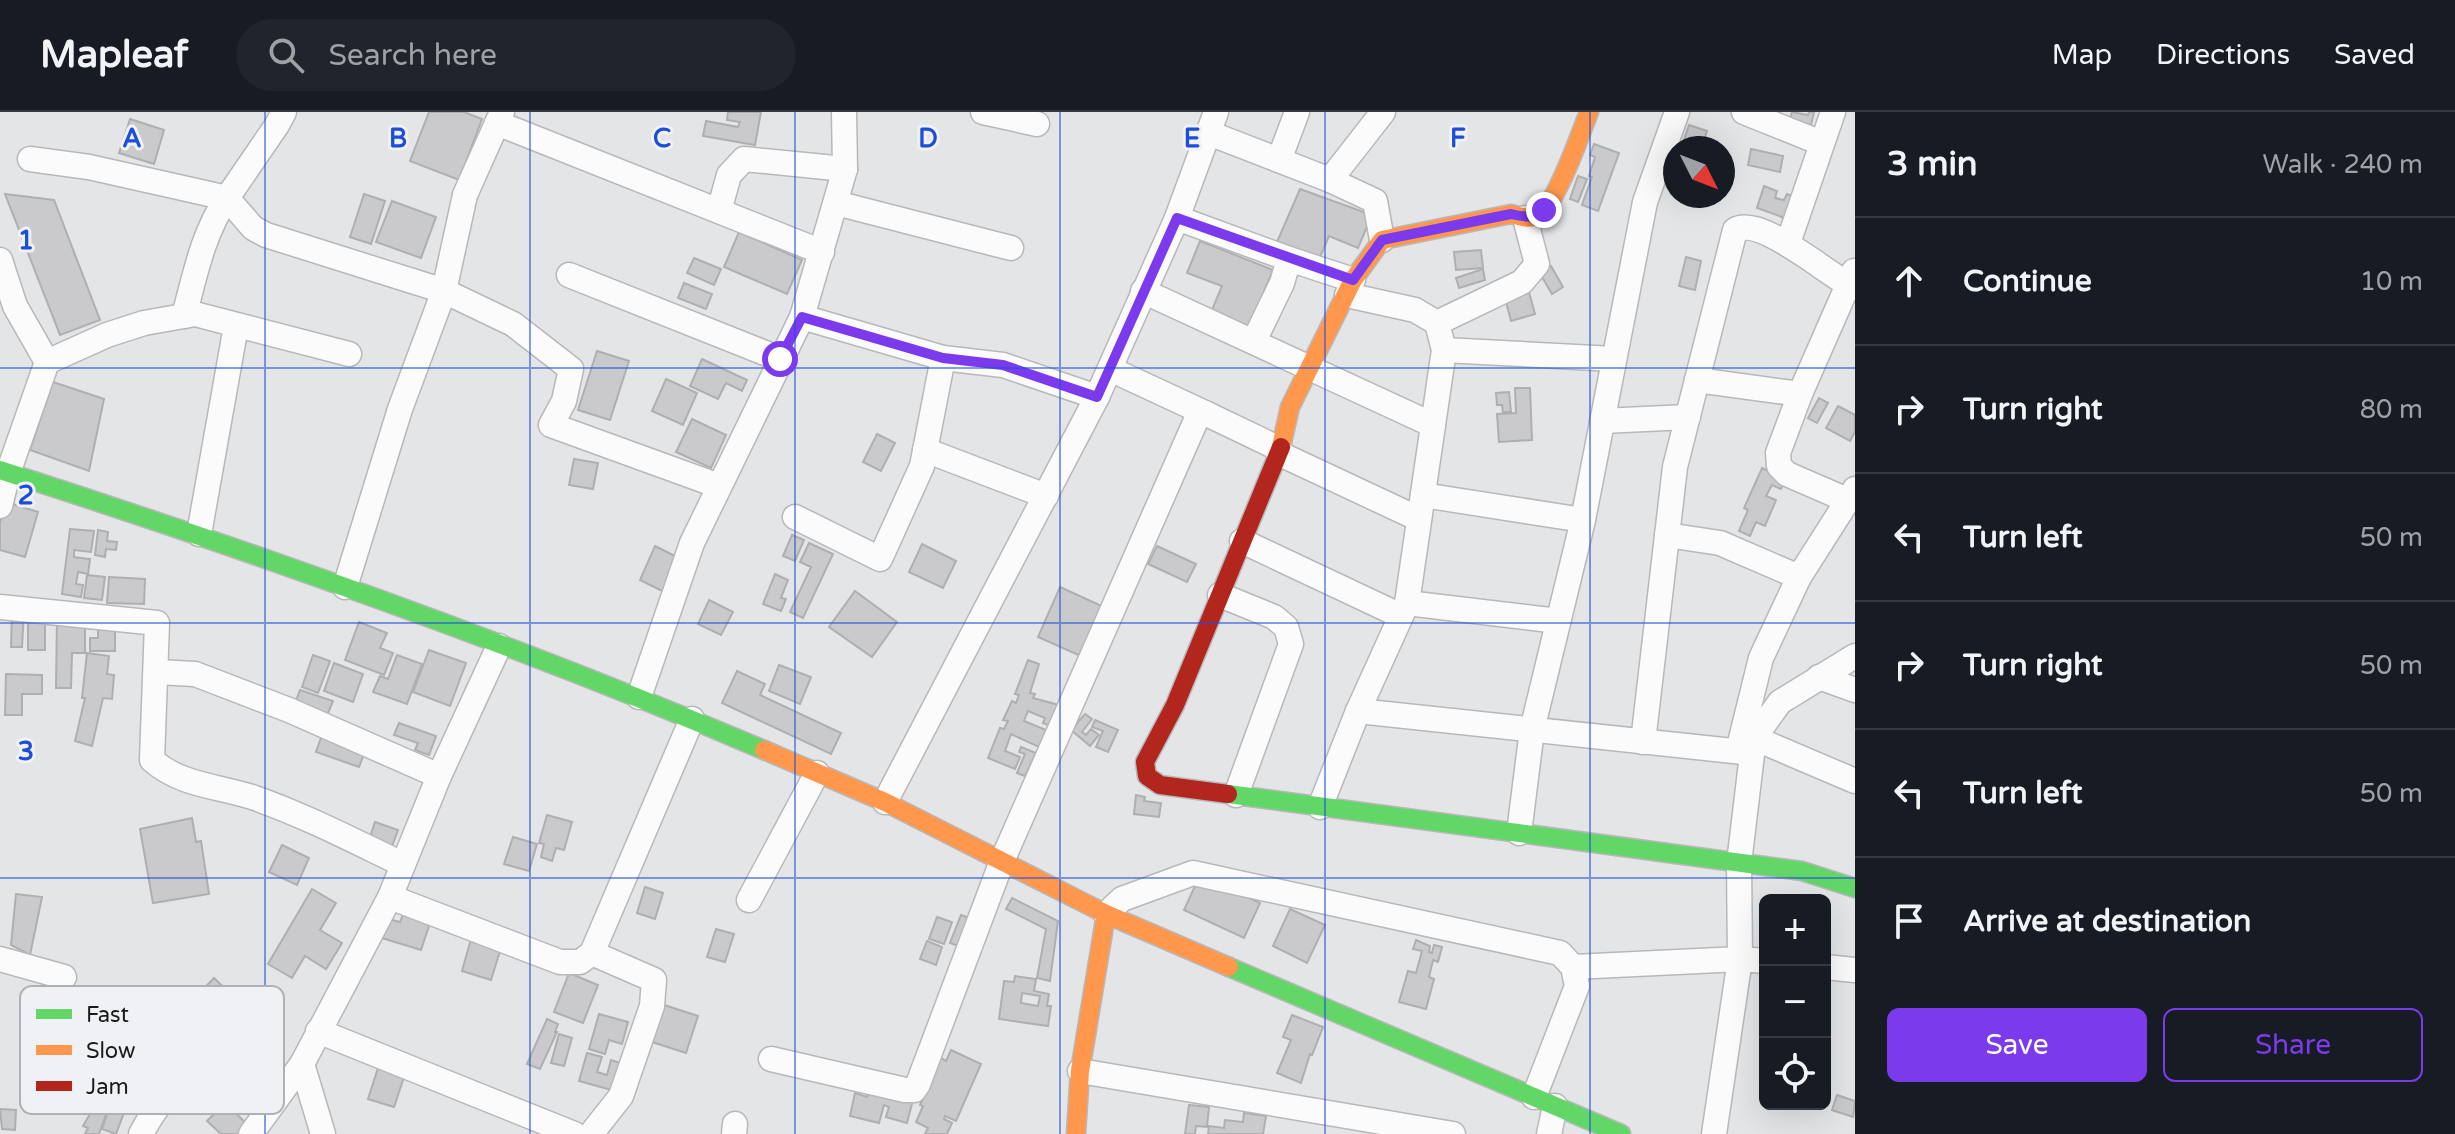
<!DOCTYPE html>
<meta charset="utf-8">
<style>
:root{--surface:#171b24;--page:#20242c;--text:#f1f3f6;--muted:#9ea1a6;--line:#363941;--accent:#7c3aed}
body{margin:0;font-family:"Varela Round",sans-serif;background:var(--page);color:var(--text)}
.controls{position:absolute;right:24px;bottom:24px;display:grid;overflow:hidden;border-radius:12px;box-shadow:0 8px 32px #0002}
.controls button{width:72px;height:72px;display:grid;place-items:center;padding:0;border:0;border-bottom:2px solid var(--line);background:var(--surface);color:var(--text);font:40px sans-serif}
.compass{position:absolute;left:1663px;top:24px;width:72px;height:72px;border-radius:50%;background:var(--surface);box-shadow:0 8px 32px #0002;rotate:132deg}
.stop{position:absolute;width:24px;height:24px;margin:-18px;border:6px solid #7c3aed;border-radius:50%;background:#fff}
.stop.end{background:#7c3aed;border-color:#fff;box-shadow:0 2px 8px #0008}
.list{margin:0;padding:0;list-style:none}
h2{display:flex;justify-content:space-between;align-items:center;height:104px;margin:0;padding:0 32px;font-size:34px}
h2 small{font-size:26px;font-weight:400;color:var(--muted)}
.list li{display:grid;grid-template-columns:52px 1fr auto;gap:24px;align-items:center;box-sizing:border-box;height:128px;padding:0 32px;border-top:2px solid var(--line)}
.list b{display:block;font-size:30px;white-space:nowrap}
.list em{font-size:26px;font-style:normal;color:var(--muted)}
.actions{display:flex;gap:16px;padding:24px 32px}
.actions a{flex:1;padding:18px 0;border:2px solid var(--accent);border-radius:12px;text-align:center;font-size:28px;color:var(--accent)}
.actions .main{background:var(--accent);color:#fff}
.icon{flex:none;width:44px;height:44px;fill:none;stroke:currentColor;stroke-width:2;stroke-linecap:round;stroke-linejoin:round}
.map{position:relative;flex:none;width:1855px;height:1022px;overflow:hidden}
header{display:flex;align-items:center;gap:48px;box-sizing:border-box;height:112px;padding:0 40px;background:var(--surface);border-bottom:2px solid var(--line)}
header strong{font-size:38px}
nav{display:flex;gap:44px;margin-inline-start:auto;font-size:28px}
.search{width:560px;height:72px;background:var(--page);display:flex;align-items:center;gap:20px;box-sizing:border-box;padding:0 28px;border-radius:44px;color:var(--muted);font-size:30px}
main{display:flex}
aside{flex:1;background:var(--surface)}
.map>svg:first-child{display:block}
.building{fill:#cacacc;stroke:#aeafb0;stroke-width:2;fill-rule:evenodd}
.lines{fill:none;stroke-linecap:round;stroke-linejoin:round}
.street-casing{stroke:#b8b8ba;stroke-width:27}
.fast-casing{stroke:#b8b8ba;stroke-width:21}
.slow-casing{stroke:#b8b8ba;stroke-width:21}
.jam-casing{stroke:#b8b8ba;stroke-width:21}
.street{stroke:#fbfbfb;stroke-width:24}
.fast{stroke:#63d668;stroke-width:18}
.slow{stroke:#ff974d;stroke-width:18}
.jam{stroke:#b3261e;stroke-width:18}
.route{stroke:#7c3aed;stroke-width:10}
.grid{fill:none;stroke:#1d4ed8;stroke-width:2;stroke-opacity:0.55}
.key{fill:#f0f1f5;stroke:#b0b1b4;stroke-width:2}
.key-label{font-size:22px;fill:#1a1b1c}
.grid-label{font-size:26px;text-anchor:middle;font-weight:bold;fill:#1d4ed8;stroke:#f0f1f5;stroke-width:6;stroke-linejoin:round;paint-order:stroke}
</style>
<header>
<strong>Mapleaf</strong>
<div class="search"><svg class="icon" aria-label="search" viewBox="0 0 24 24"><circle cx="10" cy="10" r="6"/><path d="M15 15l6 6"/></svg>Search here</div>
<nav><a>Map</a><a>Directions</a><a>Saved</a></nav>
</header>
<main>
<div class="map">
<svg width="1855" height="1022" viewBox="0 0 1855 1022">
<rect width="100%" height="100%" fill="#e4e5e7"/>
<g class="building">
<path d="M429 0H464L482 7 459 68 410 49Z"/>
<path d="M728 0H761L755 33 703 24 706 9 738 15 740 10 727 8Z"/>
<path d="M1792 0 1808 3 1809 0H1814L1811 13 1790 7Z"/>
<path d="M130 7 164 18 154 52 119 41Z"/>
<path d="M1689 13 1707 19 1702 35 1684 28Z"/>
<path d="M1594 32 1619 41 1598 99 1582 93 1592 65 1589 64 1595 45 1590 43Z"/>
<path d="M1751 37 1783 44 1780 60 1748 53Z"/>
<path d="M1578 64 1587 67 1578 90 1570 87Z"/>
<path d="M1764 74 1777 79 1775 86 1784 88 1787 82 1801 87 1793 109 1757 96Z"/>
<path d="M1300 77 1372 103 1358 136 1329 124 1317 152 1274 137Z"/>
<path d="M5 82 54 88 100 208 60 223Z"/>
<path d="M364 82 385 89 371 132 350 125Z"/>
<path d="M392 89 436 105 421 146 376 130Z"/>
<path d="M739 120 802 148 787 182 724 155Z"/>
<path d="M1200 129 1273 158 1247 220 1209 205 1222 174 1187 161Z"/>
<path d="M1481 138 1483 156 1456 158 1454 140Z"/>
<path d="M1686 145 1701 149 1695 178 1679 174Z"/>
<path d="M694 146 721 157 714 173 687 161Z"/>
<path d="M1551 154 1563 175 1552 182 1539 160Z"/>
<path d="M1483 157 1485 168 1459 176 1456 166Z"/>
<path d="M684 171 712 182 706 197 678 186Z"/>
<path d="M1529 180 1535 202 1511 209 1505 186Z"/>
<path d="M597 239 629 249 610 308 578 298Z"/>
<path d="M702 247 747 268 742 279 726 271 718 287 690 274Z"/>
<path d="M666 267 697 281 683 313 652 299Z"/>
<path d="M53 270 104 287 89 359 30 338Z"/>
<path d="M1515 276H1530L1532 328 1499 330 1497 302 1516 301Z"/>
<path d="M1509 280 1511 300H1503L1502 293H1497L1496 281Z"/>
<path d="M1819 286 1828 291 1817 311 1808 306Z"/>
<path d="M1838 294 1855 303V320L1850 329 1826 316Z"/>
<path d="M692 307 726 323 711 356 676 340Z"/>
<path d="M877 322 895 331 881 359 863 350Z"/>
<path d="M574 347 598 351 593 377 569 373Z"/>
<path d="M1762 356 1786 367 1781 377 1772 373 1766 384 1776 388 1765 414 1756 410 1750 424 1739 419 1748 398 1744 396Z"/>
<path d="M6 390 38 400 25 445 0 438V411Z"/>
<path d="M70 417 94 419 91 440 74 438V445L90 447 88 462 78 460 76 472 83 473 81 485 62 482Z"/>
<path d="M98 418 108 420 107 429 117 430 116 438 106 437 105 445 95 443Z"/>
<path d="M792 423 804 428 795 449 783 444Z"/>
<path d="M809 431 833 442 803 506 790 500 811 455 800 450Z"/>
<path d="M922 432 956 449 943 476 909 460Z"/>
<path d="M655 434 679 446 664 480 640 468Z"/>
<path d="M1157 434 1196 452 1187 470 1148 452Z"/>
<path d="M775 462 788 468 781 486 786 487 781 499 763 492Z"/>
<path d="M87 463 105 465 102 488 84 486Z"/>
<path d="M109 465 145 467 144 492 107 491Z"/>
<path d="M1060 475 1106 496 1083 545 1038 525Z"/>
<path d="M855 479 897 510 872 545 829 515Z"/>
<path d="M709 488 733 500 721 523 698 512Z"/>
<path d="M12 499H24L22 535H11Z"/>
<path d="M45 500V538H28V501Z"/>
<path d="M57 505H85V541H72L71 576H56Z"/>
<path d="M91 509H115V539H90V526H98V513L93 512V517H90Z"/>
<path d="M359 510 387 521 380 536 393 541 384 563 345 548Z"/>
<path d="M429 538 466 551 450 594 413 580Z"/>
<path d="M87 541 109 544 107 562 114 563 112 587 103 586 92 634 75 629 85 586H82Z"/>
<path d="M313 543 330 549 318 581 302 575Z"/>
<path d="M397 543 422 552 407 592 373 580 380 564 388 567Z"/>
<path d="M1028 548 1039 552 1030 581 1035 582 1033 586 1059 593 1050 614 1043 611 1045 606 1028 599 1024 609 1046 618 1039 635 1011 622 1005 639 1020 645 1015 657 988 646 1000 616 1004 617 1008 609 1003 608 1012 589 1016 591 1019 583 1015 582Z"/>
<path d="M334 551 363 562 353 590 324 579Z"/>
<path d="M779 553 811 565 800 592 769 579Z"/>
<path d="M737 559 765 572 760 583 841 621 831 642 722 591Z"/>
<path d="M6 562 42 563V582H22V603H5Z"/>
<path d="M300 578 333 589 326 606 294 594Z"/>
<path d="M1085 602 1092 607 1082 620 1086 623 1091 617 1099 623 1090 634 1071 618Z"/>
<path d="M1095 608 1118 618 1108 640 1096 635 1103 619 1092 615Z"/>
<path d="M399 611 436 624 429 643 415 638 418 631 394 623Z"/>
<path d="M322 623 365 639 359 655 316 640Z"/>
<path d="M1021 635 1036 641 1025 664 1017 661 1025 642 1019 640Z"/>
<path d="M1136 683 1145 685 1144 689 1161 691 1159 705 1134 702Z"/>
<path d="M547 703 572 710 564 738 556 736 552 749 541 745 544 732 539 731Z"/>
<path d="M192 706 196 730 201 729 209 782 153 791 140 717Z"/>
<path d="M375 710 398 718 392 734 370 725Z"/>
<path d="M513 725 537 732 529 759 504 752Z"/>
<path d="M282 733 309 746 297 773 269 760Z"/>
<path d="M1200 763 1260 791 1244 826 1184 798Z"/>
<path d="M645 775 663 781 655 807 637 801Z"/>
<path d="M312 777 336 791 320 818 342 831 326 857 305 844 292 866 268 852Z"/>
<path d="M16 782 42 785 30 843 11 833Z"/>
<path d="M1012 786 1058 809 1050 869 1037 866 1046 817 1006 797Z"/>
<path d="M1290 797 1325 813 1307 851 1273 834Z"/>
<path d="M404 800 431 808 421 838 382 826 388 807 400 810Z"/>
<path d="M961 803 975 808 964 836 950 831Z"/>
<path d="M937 805 952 810 944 832 929 827Z"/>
<path d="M716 817 734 822 725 850 707 845Z"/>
<path d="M471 827 501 836 491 868 462 859Z"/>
<path d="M1416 828 1430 834 1429 840 1432 841 1434 833 1442 835 1438 850 1433 848 1429 865 1434 867 1426 897 1399 890 1408 859 1416 861 1422 839 1413 837Z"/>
<path d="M927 829 942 835 936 853 920 847Z"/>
<path d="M569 861 598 873 583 911 554 900Z"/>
<path d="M1015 864 1036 867 1034 879 1049 882 1047 894H1051L1048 914 999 907 1004 869 1014 870ZM1022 881 1040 884 1038 894 1021 891Z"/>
<path d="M214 866 236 887 242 882 254 893 234 913 227 907 214 922 186 895ZM217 889 226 897 215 907 207 899Z"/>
<path d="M661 892 698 904 686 941 649 929Z"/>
<path d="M599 902 628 910 622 932 609 928 605 942 589 937Z"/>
<path d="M1292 903 1323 915 1312 943 1310 942 1301 971 1277 961 1291 928 1283 925Z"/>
<path d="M547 907 558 912 555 920H557L540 957 527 952Z"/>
<path d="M559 922 572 926 564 954 551 951Z"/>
<path d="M951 938 981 952 956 1009 945 1004 944 1007 952 1011 947 1022H925L928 1016 916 1010 923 994 920 993 941 946 946 949Z"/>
<path d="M587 941 602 945 597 960 607 963 611 948 623 952 615 979 579 969Z"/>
<path d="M378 956 404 965 394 995 368 987Z"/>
<path d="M93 966 116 975 99 1022H85L88 1016 83 1014 90 1002H93L99 984 88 979Z"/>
<path d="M870 973 914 984 907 1011 886 1005 889 995 884 993 879 1011 850 1004 855 981 867 985Z"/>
<path d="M1837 983 1855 989 1853 1005 1832 998Z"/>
<path d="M225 991 249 1014 242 1022H221L207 1009Z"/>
<path d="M110 993 125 998 116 1022 102 1017Z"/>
<path d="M1189 993 1209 995 1207 1015 1196 1014 1195 1022H1185Z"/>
<path d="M0 997 16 998 15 1018 2 1017Z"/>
<path d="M1244 1001 1266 1004 1263 1022H1208L1209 1014 1224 1016 1225 1008 1243 1010Z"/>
</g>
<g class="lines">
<g class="street-casing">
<g id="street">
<path d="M284 0 277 13 227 86 253 116 266 123 444 179 513 212 571 257 564 289 551 313 719 374"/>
<path d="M983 0 1037 12"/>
<path d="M1744 0 1821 31"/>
<path d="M497 11 822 140"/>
<path d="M1209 21 1330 68 1375 89 1382 128"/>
<path d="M30 47 89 55 227 86C203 121 195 163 184 204"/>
<path d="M1279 48 1297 0"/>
<path d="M1330 68 1383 0"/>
<path d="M836 91 1011 136"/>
<path d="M719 99 729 63 744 47 845 57"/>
<path d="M1177 106 1289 147"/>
<path d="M1788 131 1833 0"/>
<path d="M0 148 15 194 47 250"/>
<path d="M569 163 780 247"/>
<path d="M1143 179 1433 313"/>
<path d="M802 205 943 246 1003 253 1097 285"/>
<path d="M1437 211 1522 170 1537 152 1525 106"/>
<path d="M1254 229 1282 171 1289 147 1353 168"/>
<path d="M1444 238 1614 247"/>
<path d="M1110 257 1207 302"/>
<path d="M1697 268 1800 282"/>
<path d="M1602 309 1688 305"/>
<path d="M925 338 1046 384"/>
<path d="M1278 341 1419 407"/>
<path d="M1423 383 1583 408"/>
<path d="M1847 388 1787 362 1779 354 1778 341 1800 282 1854 159"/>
<path d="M0 394 8 361 47 250 107 223 144 211 195 202 349 242"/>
<path d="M795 405 880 447 922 354 943 246"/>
<path d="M199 422 236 214"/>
<path d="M1667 423 1720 431 1799 465"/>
<path d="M1242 429 1401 504"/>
<path d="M345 475 400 297 444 179 465 83 502 0"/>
<path d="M1220 483 1274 505 1286 515 1291 532 1236 683"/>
<path d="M1407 491 1558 509"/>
<path d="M0 495 157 511 152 648C181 674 220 674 255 686 306 704 354 729 402 752"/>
<path d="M156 560 195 562 289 598 439 664"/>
<path d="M1819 565 1855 578"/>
<path d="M639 585 692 431 802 205 845 57 844 0"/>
<path d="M1358 599 1752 641"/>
<path d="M1754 626 1855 669"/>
<path d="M1643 630 1675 355 1735 118C1760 102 1830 165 1855 176"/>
<path d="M1738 639 1761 546 1799 465 1855 377"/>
<path d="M885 690 1097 285 1177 106 1216 0"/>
<path d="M1320 695 1358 599 1407 491 1444 238 1437 211 1415 198 1347 183"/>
<path d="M1519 721 1532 618 1583 408 1645 90 1677 0"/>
<path d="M390 785 560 850H580L592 841 692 607"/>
<path d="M749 788 817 661"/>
<path d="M1106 802 1122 787 1193 761 1560 841 1573 855 1577 874 1534 985"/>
<path d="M0 847 64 865"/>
<path d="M1573 855 1740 847 1739 751 1754 626 1780 590 1855 544"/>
<path d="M1825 855 1855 858"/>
<path d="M318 919 574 1022"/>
<path d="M771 947 905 978H914L918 972 1002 749 1197 306 1207 302 1280 337"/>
<path d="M302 952 323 1022"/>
<path d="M1080 959 1453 1022"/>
<path d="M141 1022C163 979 195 951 231 919"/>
<path d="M251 1022 302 952 390 785 439 664 499 534"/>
<path d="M591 1022 621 984 652 894 654 868 592 841"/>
<path d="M734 1022 735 1012"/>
<path d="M1549 1022 1555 994"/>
<path d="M1714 1022 1740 847 1765 849"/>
</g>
</g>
<g class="fast-casing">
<g id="fast">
<path d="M0 358C258 441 515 532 764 638"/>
<path d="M1228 682 1802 759 1855 776"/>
<path d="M1229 855 1621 1022"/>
</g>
</g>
<g class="slow-casing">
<g id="slow">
<path d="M1281 335 1290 295 1353 168 1382 128 1511 102C1519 104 1529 108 1537 104 1555 96 1581 20 1589 0"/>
<path d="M764 638 885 690 1106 802 1229 855"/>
<path d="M1076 1022 1080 959 1106 802"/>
</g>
</g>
<g class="jam-casing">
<path id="jam" d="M1228 682 1160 673 1147 664 1145 650 1175 593 1281 335"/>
</g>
<use href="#street" class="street"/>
<use href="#fast" class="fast"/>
<use href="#slow" class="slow"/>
<use href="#jam" class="jam"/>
</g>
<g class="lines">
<path class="route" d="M780 247 802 205 943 246 1003 253 1097 285 1177 106 1353 168 1382 128 1511 102C1524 105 1533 107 1544 98"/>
</g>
<path class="grid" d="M265 0V1022M530 0V1022M795 0V1022M1060 0V1022M1325 0V1022M1590 0V1022M0 256H1855M0 511H1855M0 766H1855"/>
<rect x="20" y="874" width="264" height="128" rx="12" class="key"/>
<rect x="36" y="897" width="36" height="10" fill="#63d668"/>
<rect x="36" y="933" width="36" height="10" fill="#ff974d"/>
<rect x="36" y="969" width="36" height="10" fill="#b3261e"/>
<g class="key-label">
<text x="86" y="910">Fast</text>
<text x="86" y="946">Slow</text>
<text x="86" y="982">Jam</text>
</g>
<g class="grid-label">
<text x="132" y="35">A</text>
<text x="398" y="35">B</text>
<text x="662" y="35">C</text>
<text x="928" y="35">D</text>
<text x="1192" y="35">E</text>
<text x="1458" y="35">F</text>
<text x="26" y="137">1</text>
<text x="26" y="392">2</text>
<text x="26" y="648">3</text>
</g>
</svg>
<div class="controls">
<button>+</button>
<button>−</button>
<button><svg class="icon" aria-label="locate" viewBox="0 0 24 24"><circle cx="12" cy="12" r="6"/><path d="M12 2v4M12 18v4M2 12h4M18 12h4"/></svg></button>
</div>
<svg class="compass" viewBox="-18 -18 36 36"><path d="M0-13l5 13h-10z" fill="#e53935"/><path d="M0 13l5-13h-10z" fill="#9ea1a6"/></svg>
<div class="stop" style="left:780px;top:247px"></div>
<div class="stop end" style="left:1544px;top:98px"></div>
</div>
<aside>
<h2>3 min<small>Walk · 240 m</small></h2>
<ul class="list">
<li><svg class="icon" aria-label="ahead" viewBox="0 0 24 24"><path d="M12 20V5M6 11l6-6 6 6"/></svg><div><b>Continue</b></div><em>10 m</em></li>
<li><svg class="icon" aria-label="right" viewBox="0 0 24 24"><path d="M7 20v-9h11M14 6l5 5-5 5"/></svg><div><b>Turn right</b></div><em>80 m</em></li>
<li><svg class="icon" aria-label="left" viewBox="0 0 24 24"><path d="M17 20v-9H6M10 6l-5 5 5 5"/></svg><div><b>Turn left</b></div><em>50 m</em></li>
<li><svg class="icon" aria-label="right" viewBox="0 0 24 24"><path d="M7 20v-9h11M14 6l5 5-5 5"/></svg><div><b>Turn right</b></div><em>50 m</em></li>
<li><svg class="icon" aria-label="left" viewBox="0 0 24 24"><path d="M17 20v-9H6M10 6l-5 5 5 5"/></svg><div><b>Turn left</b></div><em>50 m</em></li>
<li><svg class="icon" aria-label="arrive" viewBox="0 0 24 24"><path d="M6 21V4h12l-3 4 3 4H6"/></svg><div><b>Arrive at destination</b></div></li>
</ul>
<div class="actions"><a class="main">Save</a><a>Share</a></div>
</aside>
</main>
